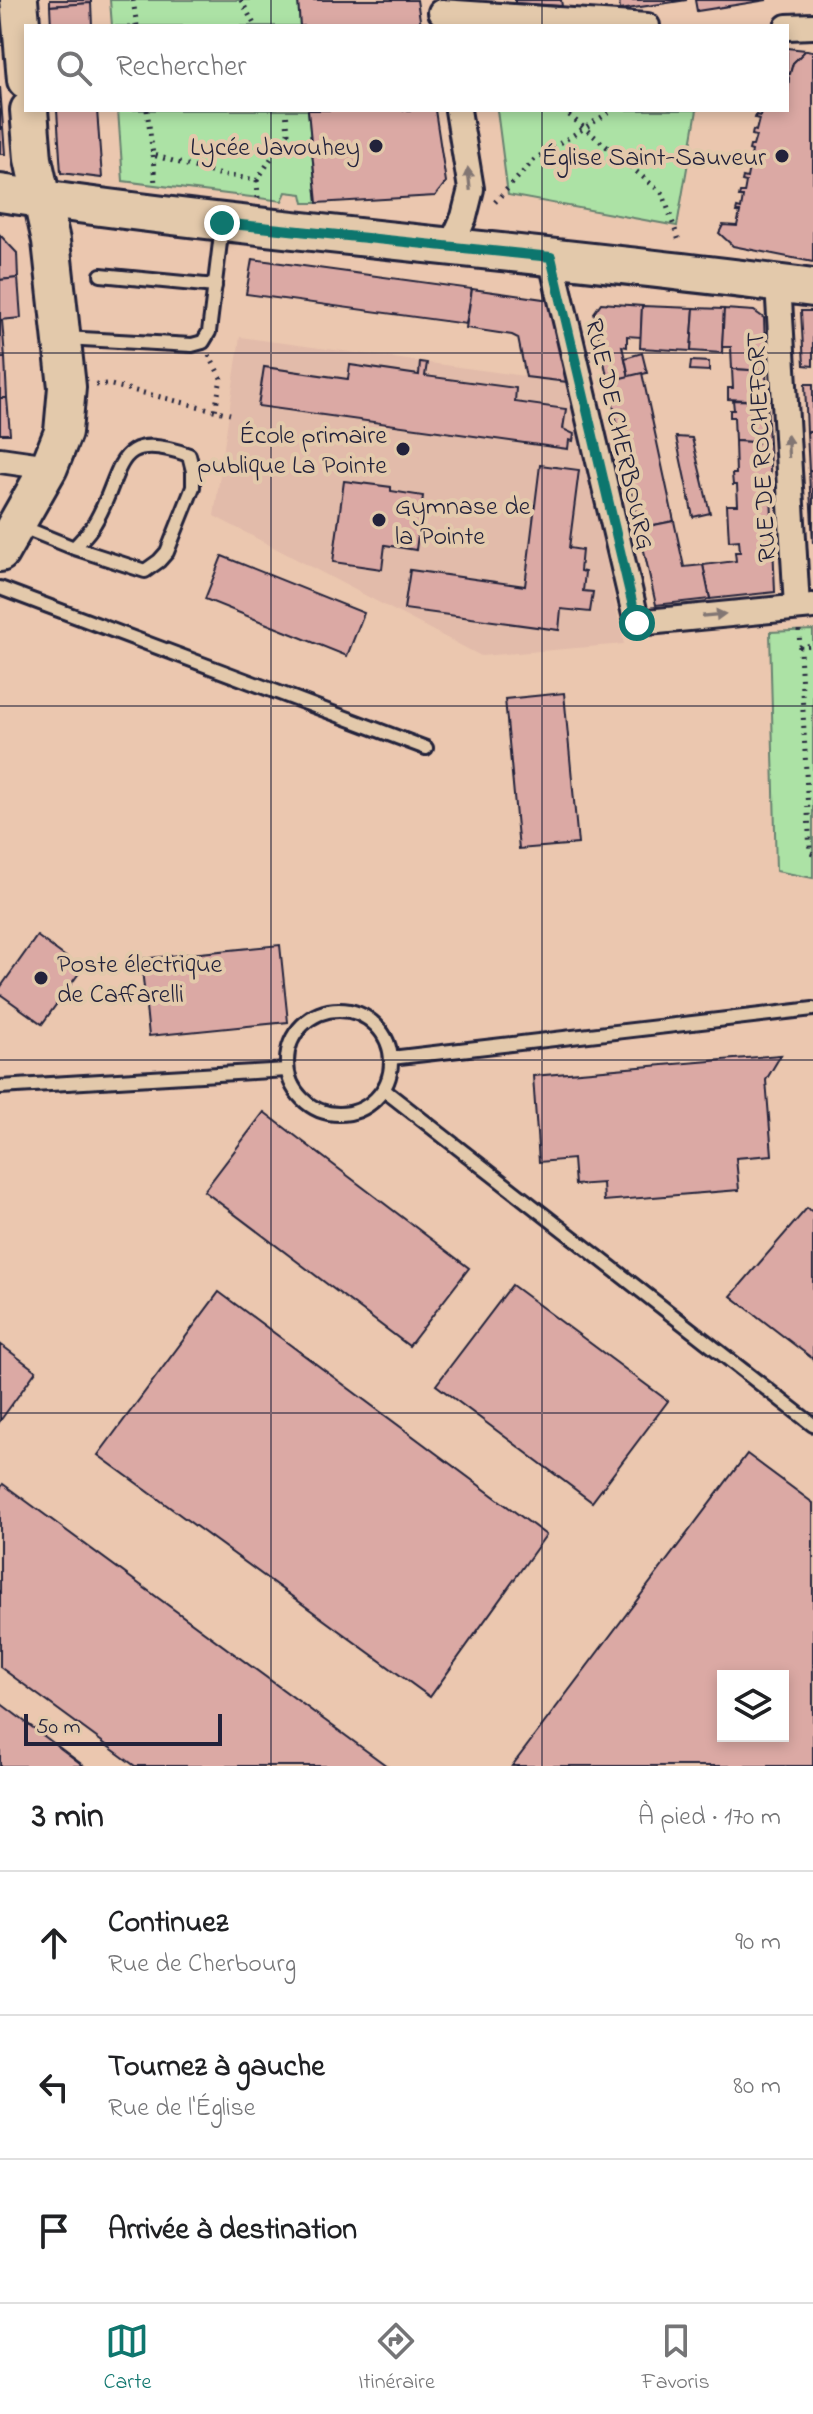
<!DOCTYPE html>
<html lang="fr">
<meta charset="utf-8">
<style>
:root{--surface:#fff;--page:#f6f6f6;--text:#202124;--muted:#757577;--line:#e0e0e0;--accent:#0f766e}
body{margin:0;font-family:"Indie Flower",sans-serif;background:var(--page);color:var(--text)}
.controls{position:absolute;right:24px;bottom:24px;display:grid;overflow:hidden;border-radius:0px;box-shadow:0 4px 12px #0003}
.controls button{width:72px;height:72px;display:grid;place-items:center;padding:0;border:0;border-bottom:2px solid var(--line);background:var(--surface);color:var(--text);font:40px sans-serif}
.scale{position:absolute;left:24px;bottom:20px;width:198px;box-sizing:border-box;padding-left:8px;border:4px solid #22223b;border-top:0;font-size:22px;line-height:28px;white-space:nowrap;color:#22223b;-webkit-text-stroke:6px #e3c9ab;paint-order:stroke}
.stop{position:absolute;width:24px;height:24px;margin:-18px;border:6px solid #0f766e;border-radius:50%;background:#fff}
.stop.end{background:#0f766e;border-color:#fff;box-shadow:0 2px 8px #0008}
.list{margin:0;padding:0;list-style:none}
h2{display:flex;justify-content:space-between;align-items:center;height:104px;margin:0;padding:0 32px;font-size:34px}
h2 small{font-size:26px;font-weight:400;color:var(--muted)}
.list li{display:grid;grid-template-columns:52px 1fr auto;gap:24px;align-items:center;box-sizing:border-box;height:144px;padding:0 32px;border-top:2px solid var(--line)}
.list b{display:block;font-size:30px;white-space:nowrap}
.list p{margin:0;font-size:26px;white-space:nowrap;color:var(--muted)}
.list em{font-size:26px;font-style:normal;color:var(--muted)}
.icon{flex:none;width:44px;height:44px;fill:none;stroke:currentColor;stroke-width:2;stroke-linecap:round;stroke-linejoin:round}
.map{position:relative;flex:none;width:813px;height:1766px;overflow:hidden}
.search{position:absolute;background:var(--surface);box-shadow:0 4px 12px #0003;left:24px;right:24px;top:24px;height:88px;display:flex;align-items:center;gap:20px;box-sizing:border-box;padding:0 28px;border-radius:0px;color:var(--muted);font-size:30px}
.sheet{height:536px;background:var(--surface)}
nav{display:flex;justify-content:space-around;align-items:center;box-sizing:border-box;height:112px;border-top:2px solid var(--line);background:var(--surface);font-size:22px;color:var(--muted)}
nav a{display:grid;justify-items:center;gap:4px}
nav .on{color:var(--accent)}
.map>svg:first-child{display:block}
.built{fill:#e2bbaa}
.green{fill:#ace2a5;stroke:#678270;stroke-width:2}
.building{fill:#dba9a4;stroke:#22223b;stroke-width:2;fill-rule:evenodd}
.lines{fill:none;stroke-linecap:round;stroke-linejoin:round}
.lane-casing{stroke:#22223b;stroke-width:18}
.street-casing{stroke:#22223b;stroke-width:30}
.secondary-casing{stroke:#22223b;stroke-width:42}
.path{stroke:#22223b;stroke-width:5;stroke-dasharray:2 6;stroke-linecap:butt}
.lane{stroke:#e3c9ab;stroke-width:12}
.street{stroke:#e3c9ab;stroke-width:24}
.secondary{stroke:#e3c9ab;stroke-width:36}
.oneway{fill:#827673}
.route{stroke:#0f766e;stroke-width:10}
.grid{fill:none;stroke:#22223b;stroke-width:2;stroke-opacity:0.55}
.poi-dot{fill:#22223b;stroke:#e3c9ab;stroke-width:3}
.labels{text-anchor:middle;stroke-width:8;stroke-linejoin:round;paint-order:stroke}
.poi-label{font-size:26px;fill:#22223b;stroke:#e3c9ab;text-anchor:end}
.street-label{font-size:26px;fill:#22223b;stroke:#e3c9ab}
</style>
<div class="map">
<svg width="813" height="1766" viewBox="0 0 813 1766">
<rect width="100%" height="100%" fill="#ebc7af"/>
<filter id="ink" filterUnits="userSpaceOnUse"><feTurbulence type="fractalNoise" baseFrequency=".0125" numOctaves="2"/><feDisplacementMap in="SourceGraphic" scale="16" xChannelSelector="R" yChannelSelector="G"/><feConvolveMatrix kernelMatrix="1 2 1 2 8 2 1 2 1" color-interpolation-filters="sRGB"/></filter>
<g filter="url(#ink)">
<path class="built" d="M240 337 568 382 624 644 481 656 214 516Z"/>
<g class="green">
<path d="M110 0H298L300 26H112Z"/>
<path d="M118 110H308L317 203H304L302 194 286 192 282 201 123 181Z"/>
<path d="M497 110H697L677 226 508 195Z"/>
<path d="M813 630V878L776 871 770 632Z"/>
</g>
<g class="building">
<path d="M50 0H91V3L50 6Z"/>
<path d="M298 0H417L421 26H300Z"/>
<path d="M515 0H561L562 6 515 3Z"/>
<path d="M619 0H687L620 10Z"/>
<path d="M695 0H767L697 11Z"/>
<path d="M91 3 92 26H51L50 6Z"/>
<path d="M787 48 806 50 793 63 790 74H787Z"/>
<path d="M806 50 813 51V262L733 246 719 233 723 225 737 226 740 212H736L737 208 741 209 743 197H739L740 193H744L746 182 742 181 743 177 747 178 749 167 746 166 747 161 750 162 752 151 749 150 750 146H753L756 136 752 135 753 130 756 131 759 119 755 118 756 115 760 116 761 110H787L789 78 787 74H790L793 63Z"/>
<path d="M0 87 5 154H0Z"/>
<path d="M57 110H97L102 178 61 173Z"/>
<path d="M308 110H435L446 182 435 196 317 203Z"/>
<path d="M0 235 17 253 18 278 0 280Z"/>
<path d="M252 259 472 289 466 324 246 294Z"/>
<path d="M18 278 21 318 0 320V280Z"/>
<path d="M472 289 550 300 568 382 526 377 518 338 512 335 466 328Z"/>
<path d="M601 303 642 306 641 337 627 336V347L622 346 629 377 608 381 594 313Z"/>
<path d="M642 306 694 308 691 351 640 348Z"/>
<path d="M694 308 724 309 722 353 691 351Z"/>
<path d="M724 309 754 311 764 318 766 371 732 369 731 347H722Z"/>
<path d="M801 311H813V366L804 365Z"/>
<path d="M0 320H2L5 358H0Z"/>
<path d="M642 353 647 373 629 377 625 358Z"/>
<path d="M0 358H5L7 398H0Z"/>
<path d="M691 361 709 362V371L690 370Z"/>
<path d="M420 362 427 363 425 376 516 388 515 402 566 409 563 429 574 434 573 441 569 440 568 449 258 406 264 367 348 379 350 365 419 375Z"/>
<path d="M732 369 766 371 767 401 728 399V388H733Z"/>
<path d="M642 373 674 521 639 528 608 381Z"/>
<path d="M805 384H813V432H807Z"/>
<path d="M0 398H7L10 434H0Z"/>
<path d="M733 400 767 401 769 443 735 441 734 417H730V410H734Z"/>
<path d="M807 432H813V471H809Z"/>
<path d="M676 437 692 438 710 513 693 517Z"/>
<path d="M735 441 769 443 775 592 710 599 703 565 736 561 735 552H740L739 540 729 541 727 505H738L737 485H733L732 474H736Z"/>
<path d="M540 465 579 470 569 548 582 550 580 571 585 572 583 591 593 592 590 612 561 609 559 630 404 609 410 570 525 586Z"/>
<path d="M809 471H813V543Z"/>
<path d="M344 481 391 487V491L423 496 416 550 385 545 382 569 333 562Z"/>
<path d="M674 521 684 567 703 565 710 599 656 605 639 528Z"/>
<path d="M222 556 364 613 347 656 205 599Z"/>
<path d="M564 693 578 844 519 849 505 699Z"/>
<path d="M37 936 82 969 42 1024 0 994V988Z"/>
<path d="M280 945 288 1022 149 1036 141 959Z"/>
<path d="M781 1055 766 1080 772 1155 736 1158 739 1190 604 1201 603 1183 575 1185 573 1159 539 1162 533 1076Z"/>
<path d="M264 1112 469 1268 409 1346 204 1191Z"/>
<path d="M807 1208 813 1212V1359L731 1296Z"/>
<path d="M512 1285 668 1401 592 1502 436 1385Z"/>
<path d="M219 1292 546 1535 430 1697 98 1455Z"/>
<path d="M0 1344 36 1371 0 1421Z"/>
<path d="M747 1454 813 1503V1766H512ZM723 1676H783V1736H723Z"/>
<path d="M3 1484 387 1766H135L0 1667V1489Z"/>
<path d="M0 1703 84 1766H0Z"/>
</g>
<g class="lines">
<g class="lane-casing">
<g id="lane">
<path d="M101 275 215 286"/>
<path d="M64 338 192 345 203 342 209 332 222 226"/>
<path d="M20 526 74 548 145 571 159 561 167 552 193 487V471L189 455C110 427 125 474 94 524 89 533 81 540 74 548"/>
<path d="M0 588 426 748"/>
<circle cx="339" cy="1062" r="52"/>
<path d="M391 1058 813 1009"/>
<path d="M0 1087 287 1070"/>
<path d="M384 1090 813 1425"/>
</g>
</g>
<g class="street-casing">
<g id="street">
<path d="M441 12 647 26"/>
<path d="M787 27 813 26"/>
<path d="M451 246 464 217 471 189 458 110"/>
<path d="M551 257 637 623 813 606"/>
<path d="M778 283 797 607"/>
<path d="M0 460 49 467"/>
</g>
</g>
<g class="secondary-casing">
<g id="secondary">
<path d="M19 0 26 80"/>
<path d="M0 193C270 233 542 252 813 288"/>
<path d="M0 553 49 467 63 432 67 387 51 241 33 159 29 110"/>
</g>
</g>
<g class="path">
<path d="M133 0 137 26"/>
<path d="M241 0 255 26"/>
<path d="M147 110 153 155 217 174 257 180 288 133 286 110"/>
<path d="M563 110 663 194 680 244"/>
<path d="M153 155 155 185"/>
<path d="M257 180 258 198"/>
<path d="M495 202 535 159 613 110"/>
<path d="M209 355 221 378 215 411"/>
<path d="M96 385 107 384 230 414"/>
<path d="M799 630 810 853 813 854"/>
<path d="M799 647 813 645"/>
</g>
<use href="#lane" class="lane"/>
<use href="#street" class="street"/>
<use href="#secondary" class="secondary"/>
</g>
<defs><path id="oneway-solid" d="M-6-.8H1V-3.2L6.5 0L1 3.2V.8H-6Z" transform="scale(2)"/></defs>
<g class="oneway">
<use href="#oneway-solid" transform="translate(469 179) rotate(-96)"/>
<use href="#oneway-solid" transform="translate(788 446) rotate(-93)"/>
<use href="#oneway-solid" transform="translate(714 615) rotate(-5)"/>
</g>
</g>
<g class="lines" filter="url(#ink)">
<path class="route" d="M222 223 551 257 637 623"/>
</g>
<path class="grid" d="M271 0V26M542 0V26M271 110V1766M542 110V1766M0 353H813M0 706H813M0 1060H813M0 1413H813"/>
<g class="poi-dot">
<circle cx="376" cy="146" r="8"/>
<circle cx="782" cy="156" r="8"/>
<circle cx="403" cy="449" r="8"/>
<circle cx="379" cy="520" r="8"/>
<circle cx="41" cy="978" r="8"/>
</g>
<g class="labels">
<g class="poi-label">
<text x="360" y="155">Lycée Javouhey</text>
<text x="766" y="165">Église Saint-Sauveur</text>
<text x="387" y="443">École primaire<tspan x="387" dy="30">publique La Pointe</tspan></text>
<text x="395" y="514" text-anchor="start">Gymnase de<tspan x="395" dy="30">la Pointe</tspan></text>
<text x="57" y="972" text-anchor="start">Poste électrique<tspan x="57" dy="30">de Caffarelli</tspan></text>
</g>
<g class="street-label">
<text transform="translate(621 434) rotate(77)" y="9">RUE DE CHERBOURG</text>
<text transform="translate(760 447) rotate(-93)" y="9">RUE DE ROCHEFORT</text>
</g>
</g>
</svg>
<div class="controls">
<button><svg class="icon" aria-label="layers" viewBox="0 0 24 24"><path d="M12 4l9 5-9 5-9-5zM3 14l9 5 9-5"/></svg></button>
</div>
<div class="scale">50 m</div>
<div class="stop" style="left:637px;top:623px"></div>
<div class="stop end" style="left:222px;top:223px"></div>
<div class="search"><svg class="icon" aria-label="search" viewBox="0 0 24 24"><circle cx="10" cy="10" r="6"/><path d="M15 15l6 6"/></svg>Rechercher</div>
</div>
<section class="sheet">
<h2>3 min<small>À pied · 170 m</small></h2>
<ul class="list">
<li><svg class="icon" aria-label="ahead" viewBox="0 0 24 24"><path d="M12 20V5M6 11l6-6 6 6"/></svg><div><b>Continuez</b><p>Rue de Cherbourg</p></div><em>90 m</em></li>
<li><svg class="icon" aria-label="left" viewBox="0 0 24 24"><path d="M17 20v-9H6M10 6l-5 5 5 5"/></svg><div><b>Tournez à gauche</b><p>Rue de l'Église</p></div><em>80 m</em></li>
<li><svg class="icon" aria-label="arrive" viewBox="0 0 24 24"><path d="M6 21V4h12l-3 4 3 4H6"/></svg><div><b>Arrivée à destination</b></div></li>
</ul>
</section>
<nav>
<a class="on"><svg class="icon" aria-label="map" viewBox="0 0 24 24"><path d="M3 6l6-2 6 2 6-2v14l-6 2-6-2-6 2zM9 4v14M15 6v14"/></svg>Carte</a>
<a><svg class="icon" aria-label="directions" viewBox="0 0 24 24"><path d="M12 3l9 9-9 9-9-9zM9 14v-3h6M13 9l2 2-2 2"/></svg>Itinéraire</a>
<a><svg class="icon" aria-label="saved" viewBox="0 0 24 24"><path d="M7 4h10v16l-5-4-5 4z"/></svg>Favoris</a>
</nav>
